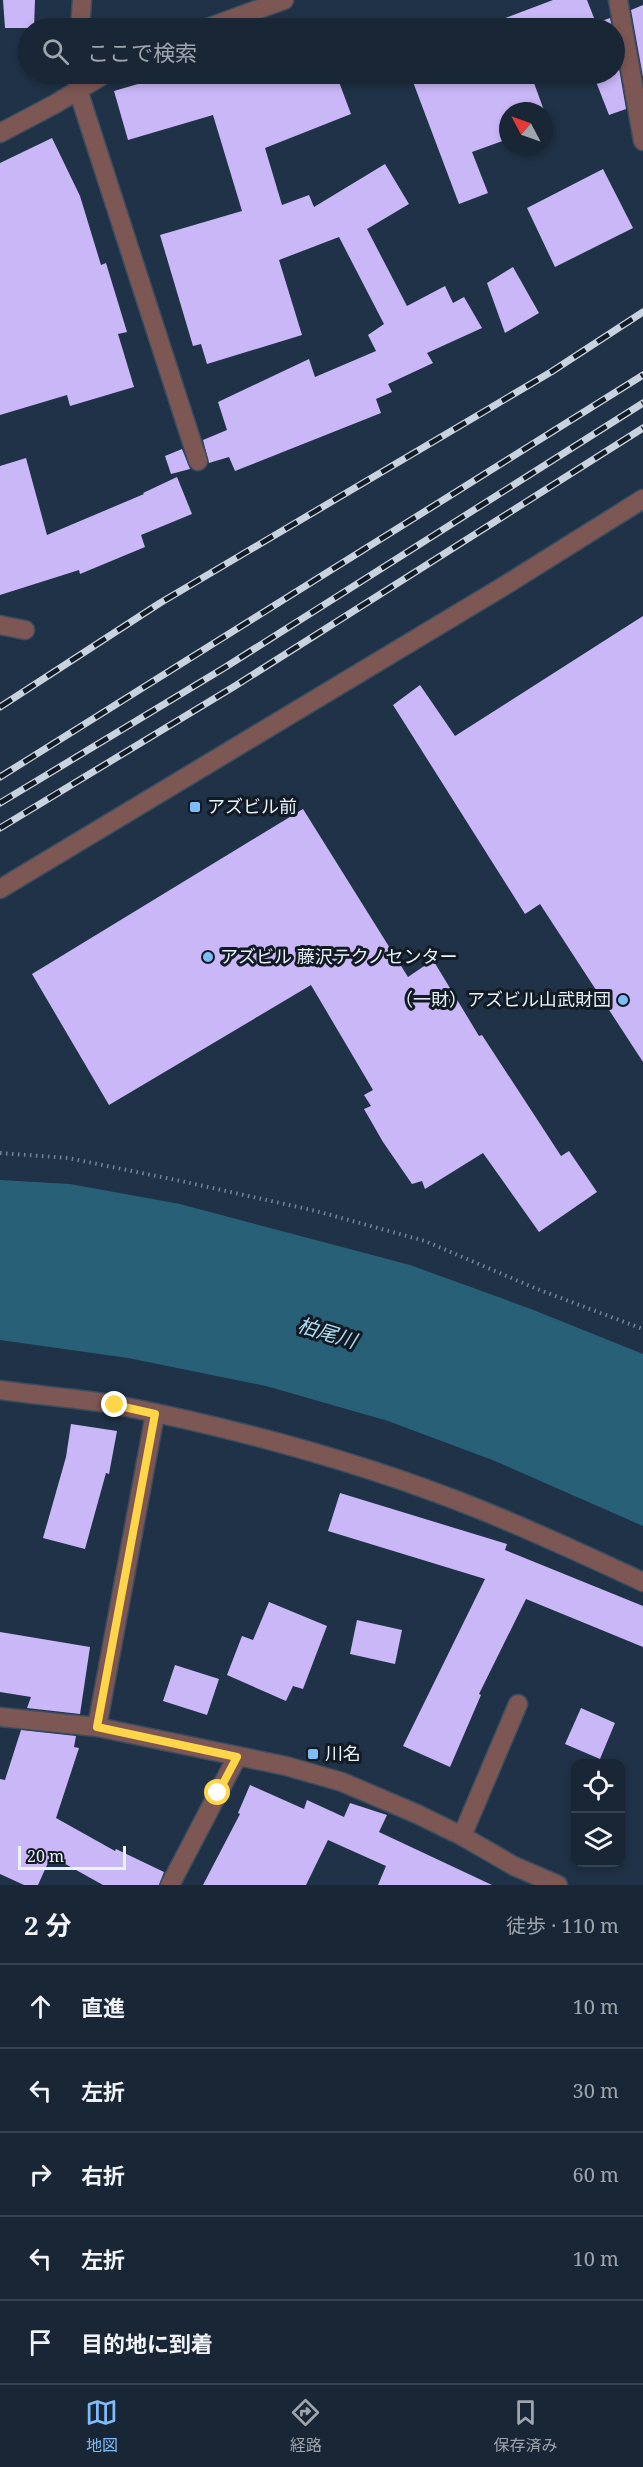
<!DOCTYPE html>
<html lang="ja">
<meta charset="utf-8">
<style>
:root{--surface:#182635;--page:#253241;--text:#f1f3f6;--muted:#9fa5ad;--line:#364350;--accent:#7fbdfa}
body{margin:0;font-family:"Noto Serif","Noto Sans JP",serif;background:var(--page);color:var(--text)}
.controls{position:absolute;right:18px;bottom:18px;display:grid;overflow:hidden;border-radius:12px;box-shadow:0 3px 9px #0003}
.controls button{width:54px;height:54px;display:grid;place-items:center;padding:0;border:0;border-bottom:2px solid var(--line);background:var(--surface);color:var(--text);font:30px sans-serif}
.compass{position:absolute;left:499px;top:102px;width:54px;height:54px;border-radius:50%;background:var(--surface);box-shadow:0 3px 9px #0003;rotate:311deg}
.scale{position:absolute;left:18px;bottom:15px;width:108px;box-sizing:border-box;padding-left:6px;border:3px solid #e9f2fd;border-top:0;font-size:16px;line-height:21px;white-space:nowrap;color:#e9f2fd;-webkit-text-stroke:4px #121a23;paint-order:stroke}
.stop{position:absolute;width:18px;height:18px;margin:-14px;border:4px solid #ffd54a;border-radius:50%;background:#fff}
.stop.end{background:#ffd54a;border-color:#fff;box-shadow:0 2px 6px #0008}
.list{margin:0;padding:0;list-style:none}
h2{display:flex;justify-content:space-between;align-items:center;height:78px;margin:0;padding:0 24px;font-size:26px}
h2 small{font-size:20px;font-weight:400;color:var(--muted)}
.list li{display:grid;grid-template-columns:39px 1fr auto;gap:18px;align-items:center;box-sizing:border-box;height:84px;padding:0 24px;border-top:2px solid var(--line)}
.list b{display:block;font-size:22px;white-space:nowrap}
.list em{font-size:20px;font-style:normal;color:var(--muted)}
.icon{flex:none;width:33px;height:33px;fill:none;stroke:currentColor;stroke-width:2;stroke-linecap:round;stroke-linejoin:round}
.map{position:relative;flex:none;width:643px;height:1885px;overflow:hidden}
.search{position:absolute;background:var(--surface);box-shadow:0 3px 9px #0003;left:18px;right:18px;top:18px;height:66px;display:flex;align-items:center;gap:15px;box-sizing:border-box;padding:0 21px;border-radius:33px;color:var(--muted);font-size:22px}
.sheet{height:498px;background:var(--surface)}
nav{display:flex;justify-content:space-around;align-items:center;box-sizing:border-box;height:84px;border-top:2px solid var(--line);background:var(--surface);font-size:16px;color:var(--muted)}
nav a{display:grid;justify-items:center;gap:3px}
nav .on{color:var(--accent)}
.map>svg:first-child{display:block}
.water{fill:#286177}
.building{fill:#cab7f8}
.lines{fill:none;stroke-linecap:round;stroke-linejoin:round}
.minor-casing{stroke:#3c4d60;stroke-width:21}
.path{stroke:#768495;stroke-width:4;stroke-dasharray:1.5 4.5;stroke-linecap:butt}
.minor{stroke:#7d5754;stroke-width:18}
.rail-casing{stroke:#c9d3e0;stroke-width:7}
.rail{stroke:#121a23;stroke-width:4.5;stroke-dasharray:14;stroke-linecap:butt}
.route{stroke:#ffd54a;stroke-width:8}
.poi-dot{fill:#7fbdfa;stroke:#121a23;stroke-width:2}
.labels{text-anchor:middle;stroke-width:6;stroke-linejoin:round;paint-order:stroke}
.poi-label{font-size:18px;fill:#e9f2fd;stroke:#121a23;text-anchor:start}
.water-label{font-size:20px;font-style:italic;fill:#adddf3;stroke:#121a23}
</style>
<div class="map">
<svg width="643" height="1885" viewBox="0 0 643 1885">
<rect width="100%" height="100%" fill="#203247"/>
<path class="water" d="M0 1180 70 1184 180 1204 410 1265 531 1309 643 1354V1526L495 1461 388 1421 266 1386 128 1358 0 1340Z"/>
<g class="building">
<path d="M3 0H35L34 28H5Z"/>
<path d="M553 0H587L596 23 610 18 612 28H497L495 22Z"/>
<path d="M643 5V77L631 10Z"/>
<path d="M615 45 626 109 609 115 593 74H615Z"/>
<path d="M172 74H336L351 114 265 148 282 205 309 195 314 207 385 164 409 204 367 229 407 306 445 286 453 303 464 297 482 328 427 353 433 363 388 384 392 392 376 399 381 413 235 471 229 457 209 463 203 440 227 430 218 402 309 359 315 377 376 351 368 335 384 324 339 237 279 260 302 335 207 364 201 344 193 346 160 235 242 211 213 115 128 140 114 91Z"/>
<path d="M410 74H558L534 83 549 124 544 126V111H508V139L472 152 488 193 459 204Z"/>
<path d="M52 138 80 196 101 265 106 263 127 332 118 334 134 387 70 406 67 395 0 415V163Z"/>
<path d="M603 169 633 228 555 267 527 208Z"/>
<path d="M513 267 539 313 505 333 487 283Z"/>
<path d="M182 449 190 469 171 474 165 456Z"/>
<path d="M26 458 47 535 144 494 143 493 177 477 192 514 141 535 145 547 80 574 79 570 0 595V466Z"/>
<path d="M643 616V1062L540 904 525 914 393 705 420 685 455 736Z"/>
<path d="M303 809 408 977 433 960 479 1036 482 1035 561 1156 569 1151 597 1192 539 1232 483 1153 425 1189 422 1181 412 1184 383 1142 364 1109 371 1106 364 1095 373 1090 311 985 109 1105 32 974Z"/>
<path d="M71 1424 117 1431 109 1474 106 1473 85 1549 43 1538 66 1457Z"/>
<path d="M340 1493 507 1544 505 1550 643 1606V1647L526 1599 479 1694 481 1695 450 1767 403 1746 485 1579 328 1531Z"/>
<path d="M269 1602 327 1626 303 1689 293 1686 286 1701 227 1675 242 1636 253 1640Z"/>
<path d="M357 1620 402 1630 395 1664 350 1654Z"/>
<path d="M0 1632 90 1647 80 1714 27 1708 31 1697 0 1692Z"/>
<path d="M175 1665 219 1679 207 1715 163 1701Z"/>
<path d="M581 1708 615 1723 600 1759 565 1744Z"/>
<path d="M21 1730 76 1736 74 1747 79 1748 56 1818 115 1851 116 1849 164 1872 159 1885H103L51 1856 38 1885H24L0 1874V1779L5 1780Z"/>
<path d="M250 1785 304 1809 307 1800 344 1817 350 1803 387 1815 379 1832 492 1885H378L386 1866 328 1840 306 1885H203L240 1814 238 1813Z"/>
</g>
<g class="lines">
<g class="minor-casing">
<g id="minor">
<path d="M618 0 643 141"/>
<path d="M80 28 82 0"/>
<path d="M207 28 284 0"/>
<path d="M78 74V90L198 461"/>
<path d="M0 133 55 104 105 74"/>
<path d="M0 625 25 630"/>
<path d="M0 889 504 586 643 499"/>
<path d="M0 1390C39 1396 79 1398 117 1405 238 1429 367 1464 481 1510 536 1532 589 1557 643 1582"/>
<path d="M0 1717 97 1727 286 1766 342 1782 417 1814 462 1836 514 1866 558 1885"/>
<path d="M97 1727 155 1414"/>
<path d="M462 1836 518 1704"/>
<path d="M170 1885 237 1757"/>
</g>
</g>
<path class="path" d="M0 1153 68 1158 181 1181 316 1211 425 1241 537 1289 643 1329"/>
<use href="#minor" class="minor"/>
<g class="rail-casing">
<g id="rail">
<path d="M0 707 160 603 551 372 643 312"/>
<path d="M0 777 643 375"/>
<path d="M0 803 224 668 643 403"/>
<path d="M0 828 235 686 643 428"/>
</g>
</g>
<use href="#rail" class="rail"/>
</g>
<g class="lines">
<path class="route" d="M115 1405 155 1414 97 1727 237 1757 218 1793"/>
</g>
<g class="poi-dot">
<rect x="189" y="801" width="12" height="12" rx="3"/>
<circle cx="208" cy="957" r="6"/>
<circle cx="623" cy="1000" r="6"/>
<rect x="307" y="1748" width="12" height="12" rx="3"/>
</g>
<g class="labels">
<g class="poi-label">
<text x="207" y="813">アズビル前</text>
<text x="220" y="963">アズビル 藤沢テクノセンター</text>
<text x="611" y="1006" text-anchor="end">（一財）アズビル山武財団</text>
<text x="325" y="1760">川名</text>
</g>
<g class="water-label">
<text transform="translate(327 1333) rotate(17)" y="7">柏尾川</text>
</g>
</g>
</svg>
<div class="controls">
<button><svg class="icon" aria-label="locate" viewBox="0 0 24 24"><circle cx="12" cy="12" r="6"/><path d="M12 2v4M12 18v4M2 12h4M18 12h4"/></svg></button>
<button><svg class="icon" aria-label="layers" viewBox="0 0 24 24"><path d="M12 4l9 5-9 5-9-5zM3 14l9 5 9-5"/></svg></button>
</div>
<svg class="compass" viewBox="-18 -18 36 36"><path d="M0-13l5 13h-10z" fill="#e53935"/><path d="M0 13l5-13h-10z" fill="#9fa5ad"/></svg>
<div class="scale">20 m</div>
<div class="stop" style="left:218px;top:1793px"></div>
<div class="stop end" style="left:115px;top:1405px"></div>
<div class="search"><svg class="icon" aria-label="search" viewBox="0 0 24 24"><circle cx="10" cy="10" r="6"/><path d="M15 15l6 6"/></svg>ここで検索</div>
</div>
<section class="sheet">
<h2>2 分<small>徒歩 · 110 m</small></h2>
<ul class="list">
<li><svg class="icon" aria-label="ahead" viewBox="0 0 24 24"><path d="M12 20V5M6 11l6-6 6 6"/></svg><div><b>直進</b></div><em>10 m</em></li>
<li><svg class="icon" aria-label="left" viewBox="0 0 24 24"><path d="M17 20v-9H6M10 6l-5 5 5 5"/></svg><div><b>左折</b></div><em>30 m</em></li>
<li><svg class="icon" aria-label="right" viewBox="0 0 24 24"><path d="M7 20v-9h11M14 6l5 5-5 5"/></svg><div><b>右折</b></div><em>60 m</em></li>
<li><svg class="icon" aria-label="left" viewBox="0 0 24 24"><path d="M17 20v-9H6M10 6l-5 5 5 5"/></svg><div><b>左折</b></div><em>10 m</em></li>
<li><svg class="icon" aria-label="arrive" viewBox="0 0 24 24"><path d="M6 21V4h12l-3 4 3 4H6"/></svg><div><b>目的地に到着</b></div></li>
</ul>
</section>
<nav>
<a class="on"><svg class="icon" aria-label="map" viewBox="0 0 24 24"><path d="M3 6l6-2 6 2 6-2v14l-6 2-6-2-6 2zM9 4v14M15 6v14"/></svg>地図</a>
<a><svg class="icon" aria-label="directions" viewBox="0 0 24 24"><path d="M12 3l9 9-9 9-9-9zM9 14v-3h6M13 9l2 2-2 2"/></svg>経路</a>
<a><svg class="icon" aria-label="saved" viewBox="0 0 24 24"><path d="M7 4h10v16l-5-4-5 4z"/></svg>保存済み</a>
</nav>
